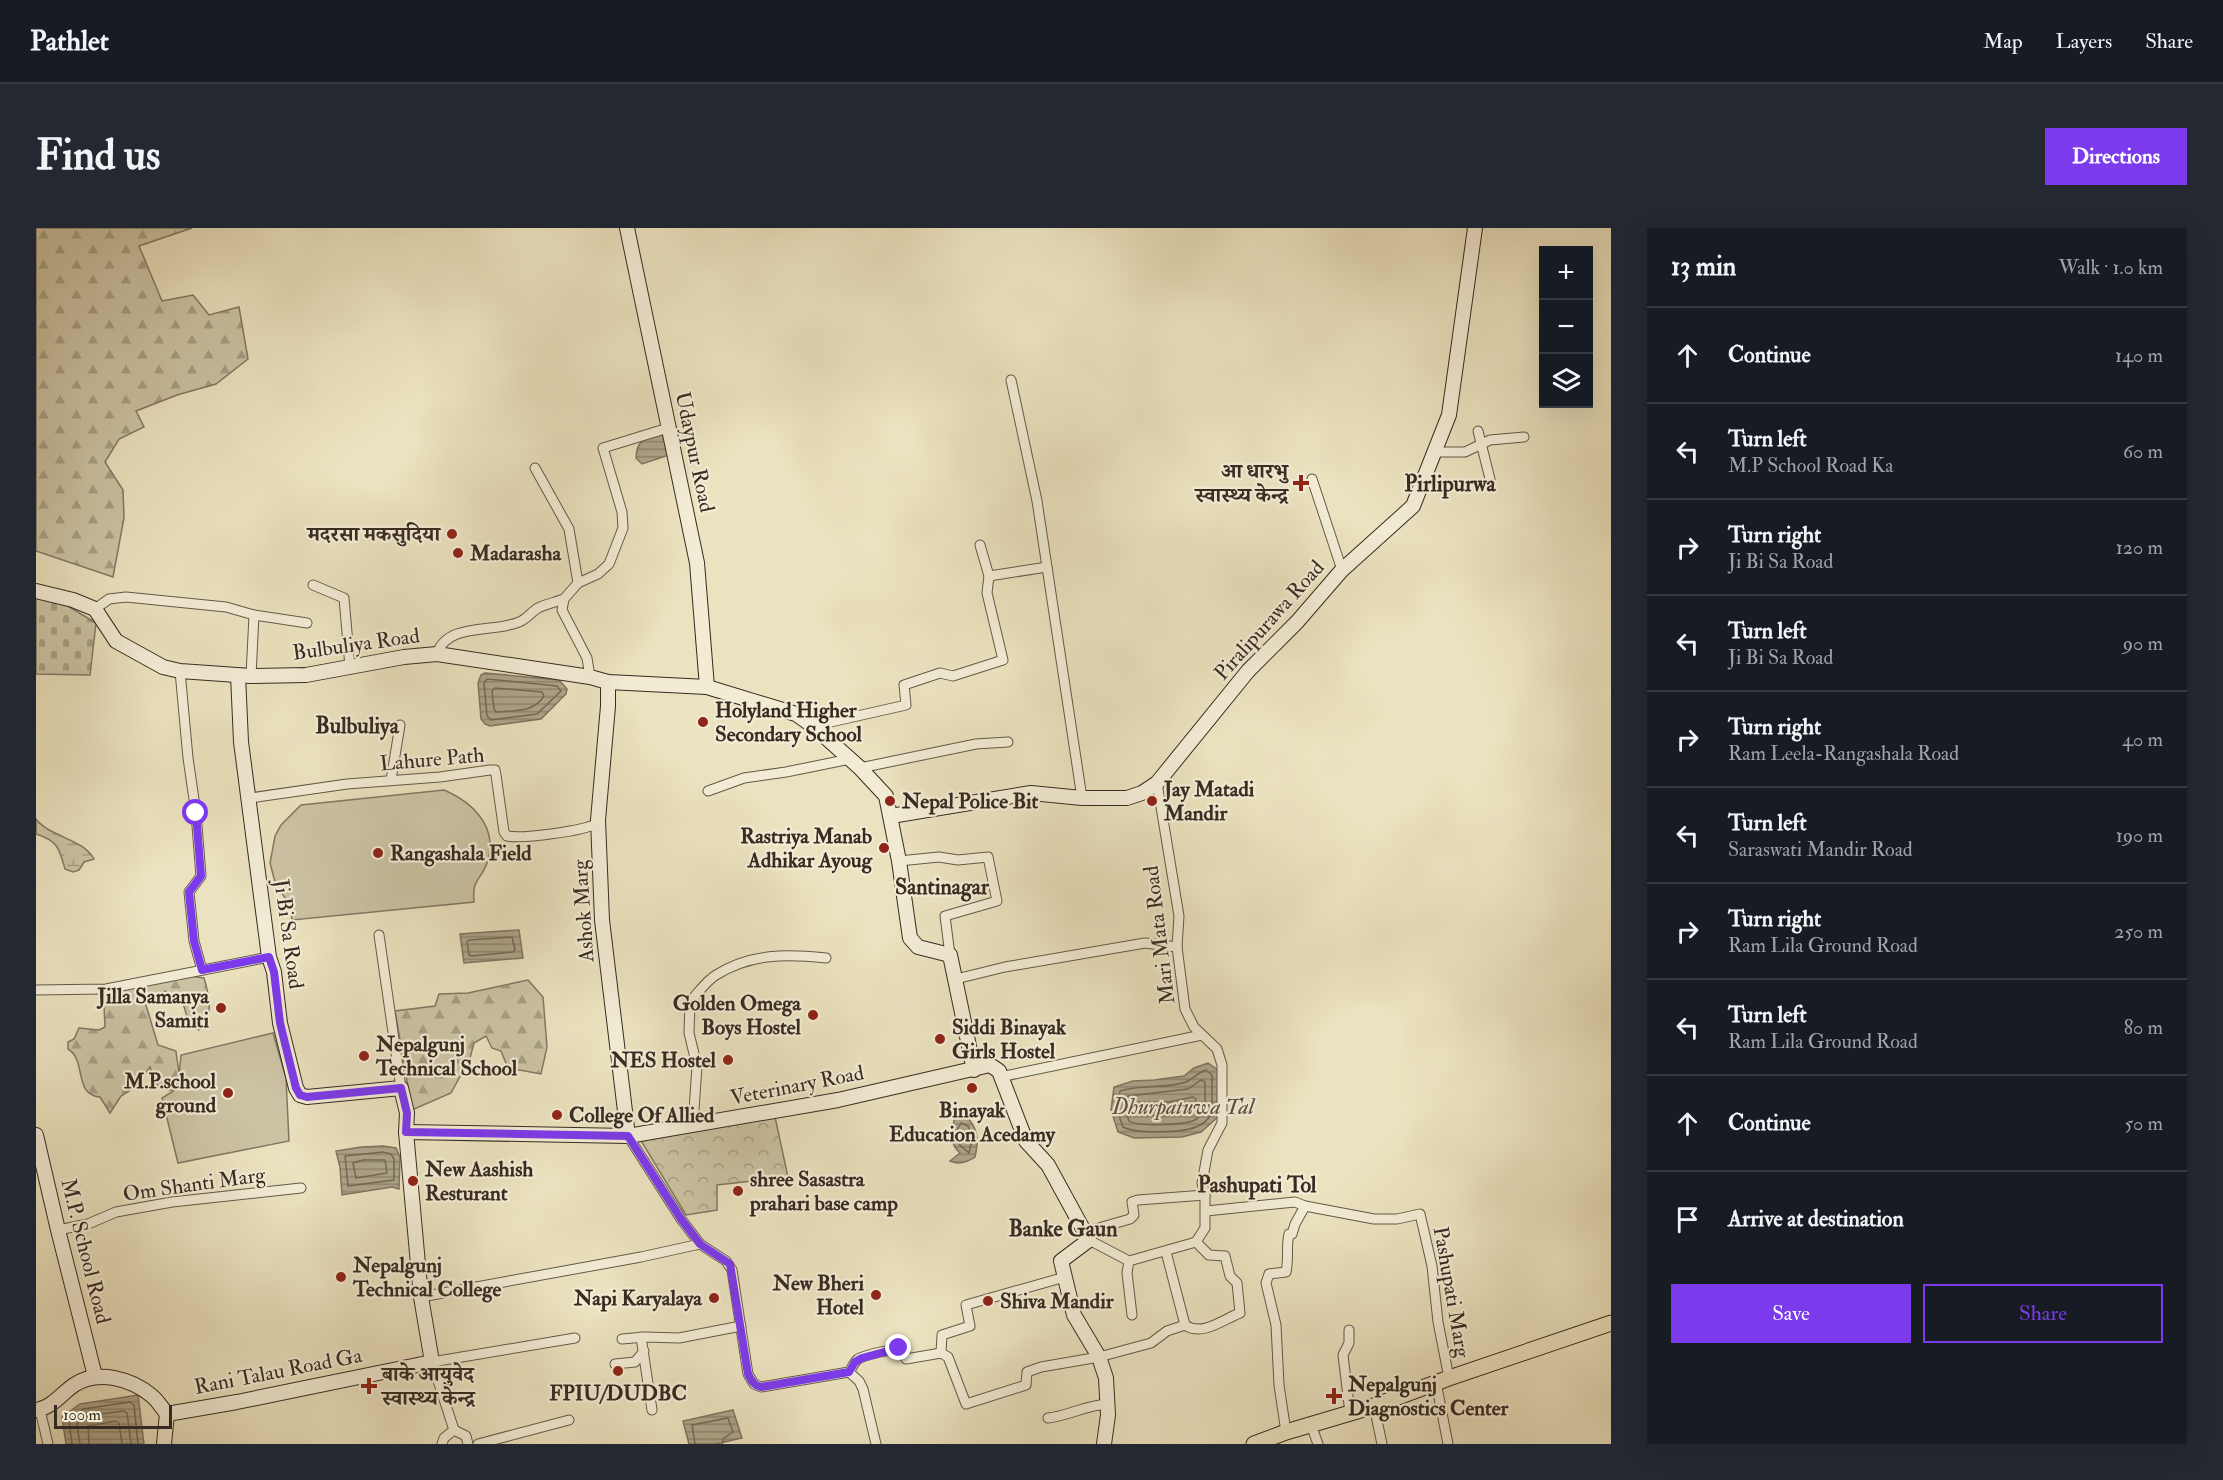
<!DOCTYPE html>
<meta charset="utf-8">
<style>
:root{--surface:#171b24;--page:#242831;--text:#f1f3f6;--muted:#9ea1a6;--line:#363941;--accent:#7c3aed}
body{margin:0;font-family:"IM FELL Double Pica","Noto Serif Devanagari",serif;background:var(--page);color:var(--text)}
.controls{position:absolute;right:18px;top:18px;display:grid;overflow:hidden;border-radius:0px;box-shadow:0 6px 24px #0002}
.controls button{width:54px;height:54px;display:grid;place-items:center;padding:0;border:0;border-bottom:2px solid var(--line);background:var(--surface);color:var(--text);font:30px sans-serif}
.scale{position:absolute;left:18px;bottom:15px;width:118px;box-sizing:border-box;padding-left:6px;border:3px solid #372b22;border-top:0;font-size:16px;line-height:21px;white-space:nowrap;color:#372b22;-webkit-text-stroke:4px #f2ecd5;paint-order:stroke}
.stop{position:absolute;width:18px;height:18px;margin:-14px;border:4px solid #7c3aed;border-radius:50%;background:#fff}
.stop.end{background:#7c3aed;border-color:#fff;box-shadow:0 2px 6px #0008}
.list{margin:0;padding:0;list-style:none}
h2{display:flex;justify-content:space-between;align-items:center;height:78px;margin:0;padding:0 24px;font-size:26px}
h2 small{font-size:20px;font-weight:400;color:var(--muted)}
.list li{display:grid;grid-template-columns:39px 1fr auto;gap:18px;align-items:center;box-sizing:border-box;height:96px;padding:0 24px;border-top:2px solid var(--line)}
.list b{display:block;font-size:22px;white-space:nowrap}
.list p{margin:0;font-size:20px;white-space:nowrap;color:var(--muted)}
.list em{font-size:20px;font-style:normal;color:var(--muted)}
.actions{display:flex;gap:12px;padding:18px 24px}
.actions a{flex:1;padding:14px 0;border:2px solid var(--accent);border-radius:0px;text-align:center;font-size:21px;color:var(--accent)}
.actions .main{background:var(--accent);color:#fff}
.icon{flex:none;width:33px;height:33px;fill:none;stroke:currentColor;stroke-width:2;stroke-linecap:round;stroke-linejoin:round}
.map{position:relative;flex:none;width:1575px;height:1216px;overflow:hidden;border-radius:0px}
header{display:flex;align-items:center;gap:36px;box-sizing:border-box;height:84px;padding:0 30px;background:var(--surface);border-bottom:2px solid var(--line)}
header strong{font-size:28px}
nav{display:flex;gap:33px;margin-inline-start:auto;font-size:21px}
.intro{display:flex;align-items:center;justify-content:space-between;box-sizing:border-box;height:144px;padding:0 36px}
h1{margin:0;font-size:42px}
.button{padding:15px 27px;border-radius:0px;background:var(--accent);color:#fff;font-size:21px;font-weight:700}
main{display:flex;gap:36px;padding:0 36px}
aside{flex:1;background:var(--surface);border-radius:0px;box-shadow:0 6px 24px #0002}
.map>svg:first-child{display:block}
.forest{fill:url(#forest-firs);stroke:#827763;stroke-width:1.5}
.wetland{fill:url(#wetland-marsh);stroke:#827763;stroke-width:1.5}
.cemetery{fill:url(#cemetery-stones);stroke:#827763;stroke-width:1.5}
.park{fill:url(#park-crowns);stroke:#827763;stroke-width:1.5}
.garden{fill:#ccc3a4;stroke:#827763;stroke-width:1.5}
.water{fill:url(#water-rules);stroke:#7e7460;stroke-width:1.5}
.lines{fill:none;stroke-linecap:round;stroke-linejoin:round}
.shore{stroke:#726856;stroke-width:1.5}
.street-casing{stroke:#645949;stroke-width:11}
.secondary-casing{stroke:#372b22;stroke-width:16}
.primary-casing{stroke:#372b22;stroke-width:17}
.street{stroke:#f2ecd5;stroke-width:9}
.secondary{stroke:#f2ecd5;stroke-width:14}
.primary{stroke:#ebe2bf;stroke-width:15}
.route{stroke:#7c3aed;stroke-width:8}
.poi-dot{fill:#8f2418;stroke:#f2ecd5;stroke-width:2}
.labels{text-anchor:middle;stroke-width:4.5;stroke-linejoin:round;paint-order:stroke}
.street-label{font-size:21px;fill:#372b22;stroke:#f2ecd5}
.poi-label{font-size:21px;font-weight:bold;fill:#372b22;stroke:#f2ecd5;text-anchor:start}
.neighbourhood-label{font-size:22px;font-weight:bold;fill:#372b22;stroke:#f2ecd5}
.water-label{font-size:22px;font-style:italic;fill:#5b4f41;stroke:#f2ecd5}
</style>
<header>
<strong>Pathlet</strong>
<nav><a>Map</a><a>Layers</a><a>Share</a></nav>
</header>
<div class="intro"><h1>Find us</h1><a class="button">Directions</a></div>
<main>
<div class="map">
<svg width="1575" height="1216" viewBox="0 0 1575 1216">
<defs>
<pattern id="forest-firs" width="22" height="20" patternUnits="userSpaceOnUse" patternTransform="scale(1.5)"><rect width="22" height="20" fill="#ccc3a4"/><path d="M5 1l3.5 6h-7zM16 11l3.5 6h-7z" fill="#a69f85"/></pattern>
<pattern id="wetland-marsh" width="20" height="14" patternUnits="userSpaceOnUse" patternTransform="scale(1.5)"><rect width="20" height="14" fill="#ccc3a4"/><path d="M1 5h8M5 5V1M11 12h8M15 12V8" fill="none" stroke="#a69f85"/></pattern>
<pattern id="cemetery-stones" width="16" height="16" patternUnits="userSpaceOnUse" patternTransform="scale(1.5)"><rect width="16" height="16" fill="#ccc3a4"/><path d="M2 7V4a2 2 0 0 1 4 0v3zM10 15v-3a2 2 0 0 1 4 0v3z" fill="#a69f85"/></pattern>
<pattern id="park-crowns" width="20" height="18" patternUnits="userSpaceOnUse" patternTransform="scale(1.5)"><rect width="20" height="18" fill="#ccc3a4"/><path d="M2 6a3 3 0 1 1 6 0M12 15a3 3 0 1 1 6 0" fill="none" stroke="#a69f85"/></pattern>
<pattern id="water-rules" width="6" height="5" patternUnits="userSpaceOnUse" patternTransform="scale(1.5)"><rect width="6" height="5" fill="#aea48a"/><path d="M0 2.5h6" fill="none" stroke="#8e8670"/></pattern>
</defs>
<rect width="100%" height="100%" fill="#ebe2bf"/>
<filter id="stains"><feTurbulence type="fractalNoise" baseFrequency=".00333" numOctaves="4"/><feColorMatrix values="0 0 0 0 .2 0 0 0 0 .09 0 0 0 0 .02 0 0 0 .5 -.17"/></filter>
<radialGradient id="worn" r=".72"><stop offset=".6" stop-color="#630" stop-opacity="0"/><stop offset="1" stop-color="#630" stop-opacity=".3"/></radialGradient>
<g class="forest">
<path d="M0 0H156L103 18 126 73 157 67 173 87 203 79 212 131 180 156 141 167 100 183 108 199 83 211 69 234 87 262 88 290 77 349 0 323Z"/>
<path d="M154 748 168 750C173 766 179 791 163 802 148 796 152 783 145 772L138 773 130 763 112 768 109 774 122 817 140 823C141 837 147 849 138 862H132L120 856 114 839 109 846H105L101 858 85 868 74 885 64 869C37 867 51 832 32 821V814L38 811 43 800 63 802 69 799 68 779 72 763Z"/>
<path d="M492 752 507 769 511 819 505 846 472 840 465 823 456 820 450 808 438 815 434 830 415 865 376 882 359 783 399 778 403 766 432 765Z"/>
</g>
<path class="wetland" d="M0 591C15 610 46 610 58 631L48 634 43 642 37 644 29 641C23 620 22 613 0 606Z"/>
<path class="cemetery" d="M0 370 30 377 60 395 54 447 0 446Z"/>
<path class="park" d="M739 889 752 949 681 957V982L650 987 604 911Z"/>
<g class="garden">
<path d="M408 562C438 575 463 600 451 635 444 655 436 649 438 674L256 692 254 676 240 658 234 635 239 608 245 597 265 577Z"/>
<path d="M237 805 250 850 253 913 142 935 126 870 142 860 145 827Z"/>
</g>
<g class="water">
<path d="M625 206 628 207 633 227 606 236 600 230C601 211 608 211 625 206Z"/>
<path d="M449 445 523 452 531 461 530 466 505 491 454 498 449 496 445 491 442 455 445 447Z"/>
<path d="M483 702 487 730 428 735 424 706Z"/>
<path d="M1172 835 1182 842V889L1165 904 1146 909 1098 910 1082 904 1075 882 1078 859 1097 853 1118 852 1148 848 1158 840Z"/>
<path d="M930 888C942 900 943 912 939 929 932 934 923 937 914 933L924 925C913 915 914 903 919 890Z"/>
<path d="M347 918 360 920 364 929 363 961 356 959 306 967 304 939 300 923 325 919Z"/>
<path d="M102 1167 108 1216H30L26 1189 44 1176Z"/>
<path d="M697 1182 706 1210 680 1216H653L647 1193Z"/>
</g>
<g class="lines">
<g class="shore">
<path d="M451 451 521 458 525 463 501 486 455 492 451 488 448 455Z"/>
<path d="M459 460 506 464 508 468C497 485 479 482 460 484L458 481 456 463Z"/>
<path d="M476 709 479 721 477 724 436 728 433 727 431 714 433 712Z"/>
<path d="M1170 842 1176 847V885C1173 890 1168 896 1162 898 1149 905 1100 906 1087 899L1081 882 1084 863C1105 856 1129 861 1150 854 1157 851 1161 845 1170 842Z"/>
<path d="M1165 852 1169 854V882C1166 885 1163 890 1159 892 1148 897 1102 899 1093 893L1089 881 1092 868 1152 861Z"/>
<path d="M1157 869 1160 871 1159 879C1145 891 1120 886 1102 887L1098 880 1101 875 1133 874Z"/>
<path d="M925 895 932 898 936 912 933 925 924 917 920 904Z"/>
<path d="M347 924 355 926 358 931V952L312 958 309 928Z"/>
<path d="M327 932H349L351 945 320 950 317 935Z"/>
<path d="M36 1216 33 1192 47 1181 94 1174 98 1177 102 1216"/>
<path d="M44 1216 41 1196 50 1188 88 1183 91 1185 95 1216"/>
<path d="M53 1216 52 1198 80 1193 83 1195 86 1216"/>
<path d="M659 1216 656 1197 692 1190 697 1204 688 1210 686 1216"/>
</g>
<g class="street-casing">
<g id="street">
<path d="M975 152 1001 273 1046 570"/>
<path d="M1442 203 1454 251"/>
<path d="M1398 224H1429L1454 212 1488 209"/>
<path d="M499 240 533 301 542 355"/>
<path d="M1276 251 1306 342"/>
<path d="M944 317 953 348"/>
<path d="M277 357 308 370 314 439"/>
<path d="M59 381 73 371 90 369 190 379 218 387"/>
<path d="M401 426C411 394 458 405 483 394 491 391 495 384 502 380 510 376 520 374 528 371"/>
<path d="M144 443 152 530 160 585 165 648 153 664 158 713 166 742"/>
<path d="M215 448 218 387 271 395"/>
<path d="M554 449 551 430 526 382 528 371 542 355 562 346 573 336 587 300 586 284 567 220 632 200"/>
<path d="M777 498 870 477 868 457 904 445 917 448 967 432 951 365 953 348 1011 339"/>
<path d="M824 540 940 516 972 514"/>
<path d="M355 552 364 497"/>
<path d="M672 563 708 550 750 544 814 531"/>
<path d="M214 570 311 556 404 549 454 542H459L460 547 468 604 471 608C487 611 548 603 562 595"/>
<path d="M863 633 903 629 922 632 952 629 961 673 909 688 914 727"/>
<path d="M343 707 365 860"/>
<path d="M920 751 969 739 1109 715 1141 719"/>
<path d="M0 762 70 761 233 729"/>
<path d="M964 849 1166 807"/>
<path d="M657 897 661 838 653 805 654 774C662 765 670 753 680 747 715 725 751 726 790 730"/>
<path d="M592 908 645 991 664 1016 690 1033 696 1042 712 1146 718 1156 725 1159 813 1144 823 1153 827 1161 840 1216"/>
<path d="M1170 983 1259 974 1269 978 1338 991H1361L1384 986 1396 1038 1402 1094 1413 1150"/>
<path d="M22 1002 52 996 80 984 136 974 265 960"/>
<path d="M1049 1004 1094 991 1098 987 1096 974 1102 972 1169 967"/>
<path d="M1053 1012 1093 1033 1160 1014 1169 1000V967L1166 955 1172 922 1186 895V837L1181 821 1158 799 1149 781 1141 719 1143 688 1121 555"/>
<path d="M1130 1024 1149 1097C1166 1109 1188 1091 1204 1085L1201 1055 1194 1048 1189 1028 1173 1027 1160 1014"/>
<path d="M1093 1033 1091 1045 1096 1087"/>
<path d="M385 1069 605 1029 664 1016"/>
<path d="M1313 1102V1115L1307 1127 1314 1185"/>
<path d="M605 1109 616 1182"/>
<path d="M586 1111 609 1109 643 1110 705 1098"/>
<path d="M905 1125 906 1107 934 1098 930 1077 1029 1049"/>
<path d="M579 1136 599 1134 608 1123"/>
<path d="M813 1144C816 1140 818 1134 822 1131 829 1127 858 1120 865 1122L870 1131 905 1125 912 1129 930 1176 990 1157 991 1144 1005 1139 1063 1129 1115 1115 1131 1103 1149 1097"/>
<path d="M1400 1154 1412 1216"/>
<path d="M1338 1178 1346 1216"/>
<path d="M4 1182 12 1216"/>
<path d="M1012 1190C1032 1188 1050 1177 1072 1176"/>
<path d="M1275 1197 1282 1216"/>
<path d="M418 1202 430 1208 432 1216"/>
<path d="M1250 1204 1243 1157 1240 1097 1230 1055 1233 1046 1250 1044C1253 1031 1250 1017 1253 1006H1256L1259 996 1269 978"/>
<path d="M406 1216 408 1210 418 1202 396 1134 539 1110"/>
<path d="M442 1216 533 1192"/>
</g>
</g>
<g class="secondary-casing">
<g id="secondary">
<path d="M591 0 661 335 671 459"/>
<path d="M0 363 37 372 59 381 80 413 127 439 144 443 215 448 270 447 368 429 401 426 554 449 572 454 671 459 760 486 777 498 824 540 850 568 863 633 874 710 882 719 914 727 938 842"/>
<path d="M572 454V478L562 592 566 692 592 908"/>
<path d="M855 588 995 565 1046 570H1091L1106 565 1121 555 1212 443 1261 394 1306 342 1377 278 1413 187 1439 0"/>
<path d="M370 904 592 908 802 872 954 837 963 843 990 913 1012 937 1053 1012 1025 1033 1038 1087 1063 1129 1070 1150 1072 1187 1068 1216"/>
<path d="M0 907 22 1002 59 1148"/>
<path d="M0 1182C16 1180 26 1165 38 1157 62 1141 96 1151 116 1168 122 1173 126 1180 131 1186L128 1216"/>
<path d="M131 1186 201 1174 396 1134 385 1069 370 904 371 885 365 860 271 869 264 867 260 860 244 795 238 744 233 729 205 514 202 447"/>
</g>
</g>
<g class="primary-casing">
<path id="primary" d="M1218 1216 1250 1204 1338 1178 1413 1150 1575 1095"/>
</g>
<use href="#street" class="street"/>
<use href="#secondary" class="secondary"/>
<use href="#primary" class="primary"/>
</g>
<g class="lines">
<path class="route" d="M160 585 165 648 153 664 158 713 166 742 233 729 238 744 244 795 260 860 264 867 271 869 365 860 371 885 370 904 592 908 645 991 664 1016 694 1036 712 1146C716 1153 717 1157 725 1159L813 1144 819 1134 826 1130 863 1120"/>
</g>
<g class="poi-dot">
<path d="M1262 246h6v6h6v6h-6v6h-6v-6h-6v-6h6z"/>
<circle cx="416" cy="306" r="6"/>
<circle cx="422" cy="325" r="6"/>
<circle cx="667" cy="494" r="6"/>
<circle cx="854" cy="573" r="6"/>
<circle cx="1116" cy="573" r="6"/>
<circle cx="848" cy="620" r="6"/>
<circle cx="342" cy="625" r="6"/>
<circle cx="185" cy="780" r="6"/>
<circle cx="777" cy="787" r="6"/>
<circle cx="904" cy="811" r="6"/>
<circle cx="328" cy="828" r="6"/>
<circle cx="692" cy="832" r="6"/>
<circle cx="936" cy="860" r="6"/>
<circle cx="192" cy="865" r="6"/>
<circle cx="521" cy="887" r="6"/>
<circle cx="377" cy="953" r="6"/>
<circle cx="702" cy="963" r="6"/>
<circle cx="305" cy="1049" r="6"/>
<circle cx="840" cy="1067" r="6"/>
<circle cx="678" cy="1070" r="6"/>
<circle cx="952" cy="1073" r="6"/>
<circle cx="582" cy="1143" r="6"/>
<path d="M330 1149h6v6h6v6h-6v6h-6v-6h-6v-6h6z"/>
<path d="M1295 1159h6v6h6v6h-6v6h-6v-6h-6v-6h6z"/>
</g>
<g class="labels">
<g class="street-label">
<text transform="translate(659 224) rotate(78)" y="7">Udaypur Road</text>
<text transform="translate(1233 392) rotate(-48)" y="7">Piralipurawa Road</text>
<text transform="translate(320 416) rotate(-8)" y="7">Bulbuliya Road</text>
<text transform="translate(396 531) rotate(-5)" y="7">Lahure Path</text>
<text transform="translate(547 683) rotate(-94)" y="7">Ashok Marg</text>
<text transform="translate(253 706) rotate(82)" y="7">Ji Bi Sa Road</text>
<text transform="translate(1123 707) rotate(-97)" y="7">Mari Mata Road</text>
<text transform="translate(761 857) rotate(-11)" y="7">Veterinary Road</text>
<text transform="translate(158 956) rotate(-8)" y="7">Om Shanti Marg</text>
<text transform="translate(50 1023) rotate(76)" y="7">M.P. School Road</text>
<text transform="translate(1416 1064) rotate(80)" y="7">Pashupati Marg</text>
<text transform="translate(242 1143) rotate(-11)" y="7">Rani Talau Road Ga</text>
</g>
<g class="poi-label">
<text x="1252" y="250" text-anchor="end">आ धारभु<tspan x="1252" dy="24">स्वास्थ्य केन्द्र</tspan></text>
<text x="404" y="313" text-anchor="end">मदरसा मकसुदिया</text>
<text x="434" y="332">Madarasha</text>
<text x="679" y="489">Holyland Higher<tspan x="679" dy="24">Secondary School</tspan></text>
<text x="1128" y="568">Jay Matadi<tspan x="1128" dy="24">Mandir</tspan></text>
<text x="866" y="580">Nepal Police Bit</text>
<text x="836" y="615" text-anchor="end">Rastriya Manab<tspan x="836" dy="24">Adhikar Ayoug</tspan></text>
<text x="354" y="632">Rangashala Field</text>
<text x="173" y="775" text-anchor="end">Jilla Samanya<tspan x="173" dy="24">Samiti</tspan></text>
<text x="765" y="782" text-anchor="end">Golden Omega<tspan x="765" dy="24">Boys Hostel</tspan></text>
<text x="916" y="806">Siddi Binayak<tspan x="916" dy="24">Girls Hostel</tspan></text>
<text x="340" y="823">Nepalgunj<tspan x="340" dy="24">Technical School</tspan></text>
<text x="680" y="839" text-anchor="end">NES Hostel</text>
<text x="180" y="860" text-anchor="end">M.P.school<tspan x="180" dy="24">ground</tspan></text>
<text x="936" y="889" text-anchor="middle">Binayak<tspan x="936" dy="24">Education Acedamy</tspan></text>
<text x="533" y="894">College Of Allied</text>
<text x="389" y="948">New Aashish<tspan x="389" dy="24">Resturant</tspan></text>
<text x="714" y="958">shree Sasastra<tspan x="714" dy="24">prahari base camp</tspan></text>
<text x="317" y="1044">Nepalgunj<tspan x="317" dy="24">Technical College</tspan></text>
<text x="828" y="1062" text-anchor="end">New Bheri<tspan x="828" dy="24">Hotel</tspan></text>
<text x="666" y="1077" text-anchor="end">Napi Karyalaya</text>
<text x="964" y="1080">Shiva Mandir</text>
<text x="346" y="1153">बाके आयुवेद<tspan x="346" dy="24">स्वास्थ्य केन्द्र</tspan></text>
<text x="1312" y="1163">Nepalgunj<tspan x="1312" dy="24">Diagnostics Center</tspan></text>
<text x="582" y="1172" text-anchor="middle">FPIU/DUDBC</text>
</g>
<g class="neighbourhood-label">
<text x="1414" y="263">Pirlipurwa</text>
<text x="321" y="505">Bulbuliya</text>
<text x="906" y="666">Santinagar</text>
<text x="1221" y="964">Pashupati Tol</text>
<text x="1027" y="1008">Banke Gaun</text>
</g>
<g class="water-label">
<text x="1147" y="886">Dhurpatuwa Tal</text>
</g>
</g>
<rect width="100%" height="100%" filter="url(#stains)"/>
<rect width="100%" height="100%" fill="url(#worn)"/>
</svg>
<div class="controls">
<button>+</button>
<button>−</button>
<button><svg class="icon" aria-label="layers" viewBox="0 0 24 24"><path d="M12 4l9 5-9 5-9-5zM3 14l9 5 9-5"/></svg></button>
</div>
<div class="scale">100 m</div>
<div class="stop" style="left:160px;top:585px"></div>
<div class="stop end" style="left:863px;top:1120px"></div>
</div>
<aside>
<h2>13 min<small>Walk · 1.0 km</small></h2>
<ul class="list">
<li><svg class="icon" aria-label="ahead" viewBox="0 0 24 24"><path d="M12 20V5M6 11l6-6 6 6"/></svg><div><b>Continue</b></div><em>140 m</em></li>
<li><svg class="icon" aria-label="left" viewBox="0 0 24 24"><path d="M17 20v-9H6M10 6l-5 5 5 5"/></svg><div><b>Turn left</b><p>M.P School Road Ka</p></div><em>60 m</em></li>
<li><svg class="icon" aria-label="right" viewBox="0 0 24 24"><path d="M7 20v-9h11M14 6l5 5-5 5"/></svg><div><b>Turn right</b><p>Ji Bi Sa Road</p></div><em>120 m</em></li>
<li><svg class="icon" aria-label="left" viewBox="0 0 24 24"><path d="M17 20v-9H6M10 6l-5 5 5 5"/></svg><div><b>Turn left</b><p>Ji Bi Sa Road</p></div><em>90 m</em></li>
<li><svg class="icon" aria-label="right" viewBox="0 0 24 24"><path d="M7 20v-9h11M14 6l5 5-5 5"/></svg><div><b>Turn right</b><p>Ram Leela-Rangashala Road</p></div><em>40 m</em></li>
<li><svg class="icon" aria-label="left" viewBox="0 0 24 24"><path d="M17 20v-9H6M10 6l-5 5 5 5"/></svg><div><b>Turn left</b><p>Saraswati Mandir Road</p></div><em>190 m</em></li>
<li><svg class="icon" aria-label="right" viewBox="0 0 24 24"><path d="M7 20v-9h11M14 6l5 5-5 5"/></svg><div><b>Turn right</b><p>Ram Lila Ground Road</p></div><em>250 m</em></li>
<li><svg class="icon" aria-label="left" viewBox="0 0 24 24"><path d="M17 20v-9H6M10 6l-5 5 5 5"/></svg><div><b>Turn left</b><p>Ram Lila Ground Road</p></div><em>80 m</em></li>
<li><svg class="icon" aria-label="ahead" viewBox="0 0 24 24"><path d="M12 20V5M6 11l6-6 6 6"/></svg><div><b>Continue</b></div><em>50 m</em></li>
<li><svg class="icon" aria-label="arrive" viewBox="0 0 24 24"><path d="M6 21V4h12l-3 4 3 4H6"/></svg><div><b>Arrive at destination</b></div></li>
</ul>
<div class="actions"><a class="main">Save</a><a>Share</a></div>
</aside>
</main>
